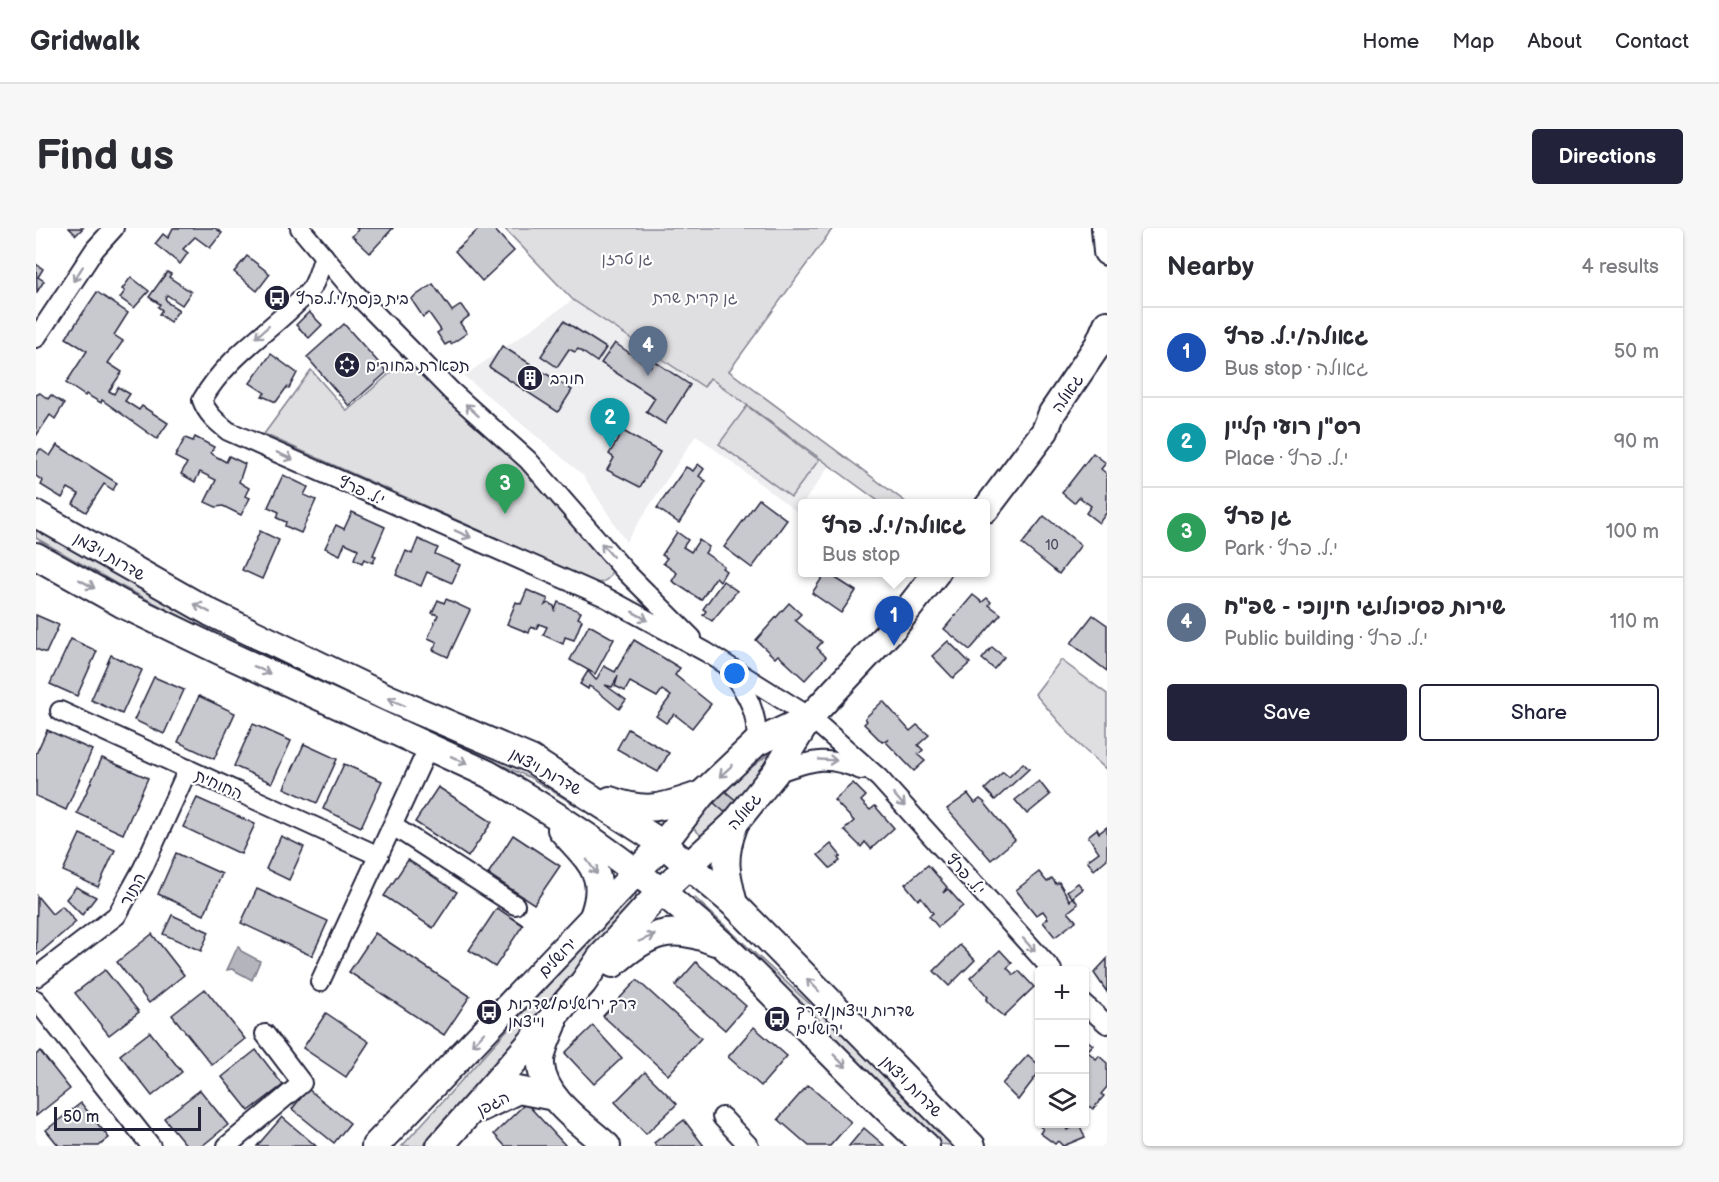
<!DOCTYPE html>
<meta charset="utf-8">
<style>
:root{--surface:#fff;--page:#f7f7f7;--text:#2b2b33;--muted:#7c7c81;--line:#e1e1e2;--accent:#22223b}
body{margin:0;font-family:"Balsamiq Sans","Playpen Sans Hebrew",sans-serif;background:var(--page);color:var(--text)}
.controls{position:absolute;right:18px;bottom:18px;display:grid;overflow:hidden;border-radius:6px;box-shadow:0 2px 4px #0004}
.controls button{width:54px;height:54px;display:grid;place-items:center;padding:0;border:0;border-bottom:2px solid var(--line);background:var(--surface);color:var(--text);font:30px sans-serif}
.scale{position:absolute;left:18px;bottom:15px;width:147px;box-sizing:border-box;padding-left:6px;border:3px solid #22223b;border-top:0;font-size:16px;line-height:21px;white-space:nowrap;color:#22223b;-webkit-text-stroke:4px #fff;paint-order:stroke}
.you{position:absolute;left:699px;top:446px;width:21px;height:21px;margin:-15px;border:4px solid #fff;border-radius:50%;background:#1a73e8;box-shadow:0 0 0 9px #1a73e833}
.badge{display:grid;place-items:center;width:39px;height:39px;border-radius:50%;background:var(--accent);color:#fff;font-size:20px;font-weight:700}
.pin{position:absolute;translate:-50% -50px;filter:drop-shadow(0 2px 3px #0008)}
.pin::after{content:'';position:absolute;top:32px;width:21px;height:18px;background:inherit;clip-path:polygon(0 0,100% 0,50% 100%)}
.popup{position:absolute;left:762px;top:271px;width:192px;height:78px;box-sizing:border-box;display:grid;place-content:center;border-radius:6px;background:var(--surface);filter:drop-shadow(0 2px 4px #0005);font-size:20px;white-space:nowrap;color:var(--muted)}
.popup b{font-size:22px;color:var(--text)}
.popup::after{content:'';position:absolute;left:50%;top:100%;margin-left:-12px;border:12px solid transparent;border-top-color:var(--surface)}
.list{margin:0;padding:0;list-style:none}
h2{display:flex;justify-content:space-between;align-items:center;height:78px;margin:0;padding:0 24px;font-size:26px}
h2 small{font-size:20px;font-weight:400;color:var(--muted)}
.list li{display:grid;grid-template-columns:39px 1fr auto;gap:18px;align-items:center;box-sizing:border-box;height:90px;padding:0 24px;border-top:2px solid var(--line)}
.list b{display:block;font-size:22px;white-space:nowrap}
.list p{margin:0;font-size:20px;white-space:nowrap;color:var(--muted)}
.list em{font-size:20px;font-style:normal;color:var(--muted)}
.actions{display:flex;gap:12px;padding:18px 24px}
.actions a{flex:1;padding:14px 0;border:2px solid var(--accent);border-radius:6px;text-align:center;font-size:21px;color:var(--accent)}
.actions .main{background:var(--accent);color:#fff}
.icon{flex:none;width:33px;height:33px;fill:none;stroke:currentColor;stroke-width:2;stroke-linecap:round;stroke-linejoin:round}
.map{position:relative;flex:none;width:1071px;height:918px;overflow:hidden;border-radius:6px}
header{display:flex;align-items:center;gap:36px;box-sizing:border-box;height:84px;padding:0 30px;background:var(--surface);border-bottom:2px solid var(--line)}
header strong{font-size:28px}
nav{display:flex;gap:33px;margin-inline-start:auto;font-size:21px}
.intro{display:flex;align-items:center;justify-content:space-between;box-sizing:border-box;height:144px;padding:0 36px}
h1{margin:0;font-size:42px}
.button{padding:15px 27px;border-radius:6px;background:var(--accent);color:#fff;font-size:21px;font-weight:700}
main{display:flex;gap:36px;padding:0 36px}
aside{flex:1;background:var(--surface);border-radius:6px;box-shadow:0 2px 4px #0004}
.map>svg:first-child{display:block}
.built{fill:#eeeef1}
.green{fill:#dfdfe2;stroke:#80808e;stroke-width:1.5}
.water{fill:#b4b4bc;stroke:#7a7a88;stroke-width:1.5}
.building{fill:#c8c8cf;stroke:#22223b;stroke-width:1.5}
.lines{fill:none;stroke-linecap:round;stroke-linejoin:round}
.street-casing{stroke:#22223b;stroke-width:22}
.secondary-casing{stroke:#22223b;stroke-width:30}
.street{stroke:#fff;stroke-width:18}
.secondary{stroke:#fff;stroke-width:26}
.oneway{stroke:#9c9ca7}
.labels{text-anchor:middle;stroke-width:4.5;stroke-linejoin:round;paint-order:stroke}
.number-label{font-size:14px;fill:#4c4c60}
.park-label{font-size:16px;fill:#5b5b6d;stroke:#fff}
.poi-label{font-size:16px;fill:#22223b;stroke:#fff;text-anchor:start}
.street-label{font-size:16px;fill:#22223b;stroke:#fff}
</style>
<header>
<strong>Gridwalk</strong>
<nav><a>Home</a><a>Map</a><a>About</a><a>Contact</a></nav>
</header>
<div class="intro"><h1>Find us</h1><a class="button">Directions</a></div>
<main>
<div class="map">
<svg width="1071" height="918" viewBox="0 0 1071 918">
<rect width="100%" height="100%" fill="#fff"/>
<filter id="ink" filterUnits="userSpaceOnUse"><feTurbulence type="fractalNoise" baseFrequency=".0167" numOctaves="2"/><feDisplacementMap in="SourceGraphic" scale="12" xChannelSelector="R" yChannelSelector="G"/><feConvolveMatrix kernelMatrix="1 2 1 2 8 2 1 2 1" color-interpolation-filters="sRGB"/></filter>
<g filter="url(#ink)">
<path class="built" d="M537 72 668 159 674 150 794 237 761 284 660 207 590 314 547 247 428 148Z"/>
<g class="green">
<path d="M468 0H797L693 143 871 275H845L674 150 668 159 537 72Z"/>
<path d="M369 132 487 236 577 336C576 347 573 353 562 355L228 206 275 142 311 183Z"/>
<path d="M711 178 783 232 755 269 683 216Z"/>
<path d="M0 297 507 545 592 600 588 607 495 550 246 440 81 356 0 310Z"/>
<path d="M1025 432 1071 466V542L1042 516 999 466Z"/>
<path d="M745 516 748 517 670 612 656 599 691 559Z"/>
<path d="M600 666 594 680 387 918H366L587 674Z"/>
<path d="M658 669 830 828 923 918 905 916Z"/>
</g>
<path class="water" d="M202 718 205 723 224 733 216 752 196 741 191 742Z"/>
<g class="building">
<path d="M33 0H47L40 7Z"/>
<path d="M137 0H179L186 5 174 20 159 9 147 21 152 25 144 36 119 16 127 6 132 10Z"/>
<path d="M320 0H357L334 25 316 8 322 2Z"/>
<path d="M444 0H457L478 23 446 53 419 23Z"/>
<path d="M211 28 234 46 221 63 198 44Z"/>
<path d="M0 36 7 41 2 49 8 53 1 64Z"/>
<path d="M131 44 135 46 133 49 155 64 146 77 131 67 129 70 132 75 143 82 134 94 123 86 126 82 122 79 124 76 113 69Z"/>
<path d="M95 49 113 63 98 80 84 70 89 63 86 61Z"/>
<path d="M397 56 416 83 425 77 433 88 424 95 431 105 415 116 414 114 409 117 401 105 405 102 393 85 387 89 375 71Z"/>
<path d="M61 64 92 85 78 107 87 113 72 135 86 144 73 163 78 166 82 159 94 166 89 173 103 182 106 178 132 195 121 211 66 172 65 175 50 166 49 168 30 155 51 123 30 110Z"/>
<path d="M273 84 286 97 273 110 260 97Z"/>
<path d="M528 93 570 120 561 134 542 121 539 124 533 121 521 139 505 128Z"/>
<path d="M308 96 351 144 313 178 271 129Z"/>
<path d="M579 115 614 139 618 133 654 157 629 196 610 184 619 170 565 135Z"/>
<path d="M466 118 536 162 522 184 453 139Z"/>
<path d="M235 126 261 145 253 160 251 159 240 174 226 168 229 165 214 155Z"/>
<path d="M4 165 12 171 15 167 28 176 19 191 14 187 0 208V167Z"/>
<path d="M587 203 624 224 604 259 571 242 578 230 573 226Z"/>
<path d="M159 209 178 219 175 225 181 229 190 234 193 228 209 236 203 254 213 260 209 268 214 270 205 287 187 278 180 279 169 274 180 252 164 244 159 254 145 246 151 235 139 229 149 210 157 213Z"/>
<path d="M21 217 81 255 77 262 68 256 50 284 37 276 43 266 32 260 26 270 5 257 7 253 0 248V228L4 221 14 228Z"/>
<path d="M1057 225 1070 235 1065 241 1071 246V284L1063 295 1050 285 1055 278 1043 269 1038 275 1026 265Z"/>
<path d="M662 236 668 241 663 248 670 253 643 295 621 280 650 239 657 243Z"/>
<path d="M247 247 272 259 268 267 280 272 265 305 249 298 250 294 241 290 243 284 232 279Z"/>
<path d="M723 271 751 292 716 340 688 319Z"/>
<path d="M316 284 349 299 337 327 340 328 337 335 328 331 326 335 318 331 322 321 309 315 304 327 289 320 300 297 308 301Z"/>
<path d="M1008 288 1045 317 1023 346 986 316Z"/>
<path d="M224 303 243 312 226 351 206 342Z"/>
<path d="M641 304 652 312 647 319 655 324 663 312 673 319 669 325 688 338 686 340 690 343 684 353 680 349 665 372 636 353 641 345 627 335 631 330 626 327Z"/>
<path d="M382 311 402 320 399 326 424 337 416 355 391 344 385 358 360 347 370 323 376 326Z"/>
<path d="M790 344 820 363 805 385 776 365Z"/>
<path d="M687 353 701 363 676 393 667 387 670 383 667 381Z"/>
<path d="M491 362 512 371 509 377 512 375 518 378 519 382 522 374 545 384 542 390 546 392 538 412 529 409 527 416 507 407 511 399 503 396 500 401 495 399 493 405 471 396 480 374 485 376Z"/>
<path d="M937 367 946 374 951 370 955 374 953 377 965 386 934 422 908 401Z"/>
<path d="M410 371 434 382 412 429 397 422 401 414 392 410 402 387 396 385 402 372 408 375Z"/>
<path d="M753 375 765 386 759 392 786 414 781 420 790 429 769 452 742 427 739 430 720 412Z"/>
<path d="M0 387 23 397 10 425 0 421Z"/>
<path d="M1057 387 1071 397V443L1035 415Z"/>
<path d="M553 397 578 411 559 446 534 432Z"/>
<path d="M35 411 61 423 41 468 14 456Z"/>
<path d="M598 412 644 440 639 447 675 476 656 500 638 486 630 495 620 488 635 468 626 462 621 469 594 454 589 463 579 458 582 448 576 459 569 457 590 472 583 481 560 462 553 458 552 461 544 456 552 443 560 452 568 438 579 444Z"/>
<path d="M912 413 934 435 917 450 896 428Z"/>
<path d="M956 419 968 429 958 441 946 431Z"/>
<path d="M75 427 106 442 86 486 55 472Z"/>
<path d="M118 449 148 462 128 506 98 492Z"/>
<path d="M163 468 199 485 178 531 142 514Z"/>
<path d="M847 473 874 503 881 497 893 507 882 517 887 522 882 527 889 533 878 543 850 514 853 511 846 514 828 496 831 493 829 490Z"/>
<path d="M217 496 255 513 236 555 198 538Z"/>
<path d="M592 501 633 525 622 544 581 521Z"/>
<path d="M11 502 56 522 30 582 0 568V526Z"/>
<path d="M268 516 301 531 281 575 248 560Z"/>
<path d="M66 530 112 550 87 606 41 585Z"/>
<path d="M987 535 993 541 959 572 949 561 967 544 973 549Z"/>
<path d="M308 536 346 553 325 599 287 581Z"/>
<path d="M1003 553 1014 567 991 586 979 572Z"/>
<path d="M817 555 830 568 825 573 834 582 839 578 858 600 835 621 829 614 825 619 808 602 818 593 798 572Z"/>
<path d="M402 559 456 594 432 629 379 594Z"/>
<path d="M689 563 703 575 692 587 678 575Z"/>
<path d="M932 566 939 575 944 571 948 574 979 612 955 632 911 581Z"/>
<path d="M161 570 219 596 205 626 147 599Z"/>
<path d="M1071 599V631L1058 642 1051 633 1063 624 1052 608 1061 601 1063 605Z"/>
<path d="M44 606 79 622 62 659 27 643Z"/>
<path d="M477 607 524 638 498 676 452 646Z"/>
<path d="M245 608 268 619 253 652 230 641Z"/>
<path d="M795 616 805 628 802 630 804 633 794 640 782 627Z"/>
<path d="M140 625 186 646 168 687 122 666Z"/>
<path d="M372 632 421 664 397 700 348 668Z"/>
<path d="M892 637 911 659 907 665 912 661 927 678 902 699 893 688 897 685 885 669 882 672 869 656Z"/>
<path d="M1003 644 1011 654 1016 650 1020 656 1023 654 1034 673 1036 669 1031 663 1042 655 1047 661 1037 669 1042 676 1032 684 1040 693 1019 709 1007 694 1012 690 1007 683 1000 687 980 662Z"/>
<path d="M40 659 60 669 46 687 30 671Z"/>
<path d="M221 661 292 693 276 728 205 695Z"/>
<path d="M1 668 16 686 26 678 40 694 0 728Z"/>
<path d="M461 680 487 697 459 739 433 722Z"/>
<path d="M136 687 173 704 165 723 127 706Z"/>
<path d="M339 705 434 768 408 807 313 744Z"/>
<path d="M116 706 148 747 113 775 81 734Z"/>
<path d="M924 717 939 732 913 758 898 743Z"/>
<path d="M964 722 976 735 971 740 978 747 983 743 998 759 968 788 957 779 950 772 952 769 934 750Z"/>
<path d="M1071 731V764L1058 745Z"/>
<path d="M660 734 710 778 689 802 639 758Z"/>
<path d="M69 742 103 784 73 807 39 765Z"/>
<path d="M601 752 665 810 632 847 567 788Z"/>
<path d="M169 761 209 811 176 837 136 787Z"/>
<path d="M290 785 333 814 310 849 267 820Z"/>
<path d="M557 798 586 830 558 856 529 825Z"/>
<path d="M718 799 751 828 725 858 692 829Z"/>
<path d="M114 804 146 844 116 868 84 827Z"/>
<path d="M1048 810 1057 817 1051 823 1060 831 1063 828 1071 835V859L1065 866 1068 868 1057 881 1048 874Z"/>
<path d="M220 822 247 857 213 883 186 849Z"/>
<path d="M4 823 34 861 0 888V827Z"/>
<path d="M992 827 1004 838V843L982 872 966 856Z"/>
<path d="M609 844 641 876 610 906 579 874Z"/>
<path d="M772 857 815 894 794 918H773L742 891Z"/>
<path d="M272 861 314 895 298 915 256 881Z"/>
<path d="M164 862 192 897 166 918H151L128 890Z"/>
<path d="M45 875 73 910 63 918H23L10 902Z"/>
<path d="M490 875 530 918H469L458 906Z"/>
<path d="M246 889 280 918H221Z"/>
<path d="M1004 891V896H1034L1029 898 1031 902 1043 896 1049 909 1027 918 1022 913 1019 916 1004 905 1007 901 1000 895Z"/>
<path d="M648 892 668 918H620L618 915Z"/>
<path d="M828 900 849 918H813Z"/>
</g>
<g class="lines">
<g class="street-casing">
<g id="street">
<path d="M264 0 317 63 415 163 492 232 589 343 656 410"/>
<path d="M288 28C284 38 281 54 274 62 239 101 193 125 166 172 171 186 181 194 192 203L569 369 670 424 774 489 843 550 1016 742"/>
<path d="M0 110 59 21 78 0"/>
<path d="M694 443C711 465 723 486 720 515"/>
<path d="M24 483 343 628"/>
<path d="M739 545C776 533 788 526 825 542"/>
<path d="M357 598 479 677"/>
<path d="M0 749 81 687 107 640 152 541"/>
<path d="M284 754 393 518"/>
<path d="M0 772 115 918"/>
<path d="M1048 776 1071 796"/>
<path d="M686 889 713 918"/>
<path d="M191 918 266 855 229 806"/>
</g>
</g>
<g class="secondary-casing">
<g id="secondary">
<path d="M1069 0 1071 24"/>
<path d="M950 281 1009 203 1016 185 1062 117 1071 96"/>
<path d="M0 286 175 385 352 470 495 531 627 616 698 676 936 918"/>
<path d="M0 328 86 376 184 423 452 546C537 595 615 650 687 717 756 782 819 854 890 918"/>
<path d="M574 572C612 586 629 579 666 566"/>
<path d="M525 601C553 634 574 645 556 691"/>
<path d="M698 676C690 644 686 630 698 598"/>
<path d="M577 736C612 705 634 695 679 714"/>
<path d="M517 797C512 809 504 824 505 837 507 871 548 897 571 918"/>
<path d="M445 880 482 862 518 869"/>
<path d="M339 918 627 616 666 566 720 515 774 489"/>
<path d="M404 918 547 755 565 729 625 663 698 596 739 545 774 489 858 399 901 344"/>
</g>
</g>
<use href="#street" class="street"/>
<use href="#secondary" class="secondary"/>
</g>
<defs><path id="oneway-shaft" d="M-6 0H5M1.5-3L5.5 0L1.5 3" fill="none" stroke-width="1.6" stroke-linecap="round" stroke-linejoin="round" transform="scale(1.5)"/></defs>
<g class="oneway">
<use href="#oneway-shaft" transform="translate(42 46) rotate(123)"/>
<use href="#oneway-shaft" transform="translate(226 104) rotate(139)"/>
<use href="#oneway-shaft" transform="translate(436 182) rotate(-138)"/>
<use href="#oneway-shaft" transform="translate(249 228) rotate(24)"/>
<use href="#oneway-shaft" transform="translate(427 306) rotate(24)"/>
<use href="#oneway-shaft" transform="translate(571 322) rotate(-131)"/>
<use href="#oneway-shaft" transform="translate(51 356) rotate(29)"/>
<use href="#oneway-shaft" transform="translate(166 380) rotate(-151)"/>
<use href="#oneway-shaft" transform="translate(604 388) rotate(29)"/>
<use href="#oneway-shaft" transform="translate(226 442) rotate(25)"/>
<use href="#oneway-shaft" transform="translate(360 474) rotate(-157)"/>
<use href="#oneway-shaft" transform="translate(423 532) rotate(25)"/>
<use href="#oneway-shaft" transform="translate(792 532) rotate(3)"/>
<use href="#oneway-shaft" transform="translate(690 543) rotate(137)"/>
<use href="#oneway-shaft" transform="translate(863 572) rotate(48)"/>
<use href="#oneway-shaft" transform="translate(556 639) rotate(55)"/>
<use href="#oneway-shaft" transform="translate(611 710) rotate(-23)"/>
<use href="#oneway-shaft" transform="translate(993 717) rotate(48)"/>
<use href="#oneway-shaft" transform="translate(777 757) rotate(-134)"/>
<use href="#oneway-shaft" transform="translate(442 811) rotate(134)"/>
<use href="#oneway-shaft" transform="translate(804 833) rotate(45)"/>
</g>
</g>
<defs>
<g id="bus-disc" transform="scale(1.35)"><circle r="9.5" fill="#22223b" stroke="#fff"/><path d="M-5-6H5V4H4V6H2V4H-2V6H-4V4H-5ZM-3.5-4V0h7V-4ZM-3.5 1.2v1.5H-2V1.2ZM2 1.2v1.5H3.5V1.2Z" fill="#fff"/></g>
<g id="synagogue-disc" transform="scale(1.35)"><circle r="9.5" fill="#22223b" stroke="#fff"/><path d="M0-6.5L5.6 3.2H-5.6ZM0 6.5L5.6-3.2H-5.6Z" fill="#fff"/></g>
<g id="building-disc" transform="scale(1.35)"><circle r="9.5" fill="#22223b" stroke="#fff"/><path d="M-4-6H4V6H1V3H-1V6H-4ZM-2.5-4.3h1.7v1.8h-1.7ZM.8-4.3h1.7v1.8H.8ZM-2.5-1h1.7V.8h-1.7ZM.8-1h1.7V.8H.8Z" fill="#fff"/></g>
</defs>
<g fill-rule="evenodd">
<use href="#bus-disc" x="241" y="70"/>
<use href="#synagogue-disc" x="311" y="137"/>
<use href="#building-disc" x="494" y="150"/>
<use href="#bus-disc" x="453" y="784"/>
<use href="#bus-disc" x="741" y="791"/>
</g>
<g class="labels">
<g class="number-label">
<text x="1016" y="322">10</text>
</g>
<g class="park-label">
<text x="591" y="36">גן טרזן</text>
<text x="659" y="75">גן קרית שרת</text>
</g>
<g class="poi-label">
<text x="260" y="76">בית כנסת/י.ל.פרץ</text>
<text x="330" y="143">תפארת בחורים</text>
<text x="514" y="156">חורב</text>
<text x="472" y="781">דרך ירושלים/שדרות<tspan x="472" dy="18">וייצמן</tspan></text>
<text x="760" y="788">שדרות וייצמן/דרך<tspan x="760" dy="18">ירושלים</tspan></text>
</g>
<g class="street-label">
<text transform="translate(1031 165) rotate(-56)" y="6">גאולה</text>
<text transform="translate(326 262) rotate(24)" y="6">י.ל. פרץ</text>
<text transform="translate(74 328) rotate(30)" y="6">שדרות ויצמן</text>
<text transform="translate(510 543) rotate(29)" y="6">שדרות ויצמן</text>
<text transform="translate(183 556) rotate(24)" y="6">החוחית</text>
<text transform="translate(708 583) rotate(-50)" y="6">גאולה</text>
<text transform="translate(930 646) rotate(48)" y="6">י.ל. פרץ</text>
<text transform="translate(96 661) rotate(-61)" y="6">התור</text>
<text transform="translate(521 729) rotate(-46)" y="6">ירושלים</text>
<text transform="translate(876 858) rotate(45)" y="6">שדרות ויצמן</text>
<text transform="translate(457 875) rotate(-27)" y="6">הגפן</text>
</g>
</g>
</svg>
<div class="controls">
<button>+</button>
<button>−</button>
<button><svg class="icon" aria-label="layers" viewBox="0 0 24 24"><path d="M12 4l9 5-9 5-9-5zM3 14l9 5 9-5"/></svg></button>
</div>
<div class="scale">50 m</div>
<div class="you"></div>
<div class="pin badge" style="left:858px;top:418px;background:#1a4fb4">1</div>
<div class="popup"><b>גאולה/י.ל. פרץ</b>Bus stop</div>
<div class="pin badge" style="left:574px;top:220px;background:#0f9aa8">2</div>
<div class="pin badge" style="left:469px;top:286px;background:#2e9e5b">3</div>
<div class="pin badge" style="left:612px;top:148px;background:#5c6f8a">4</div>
</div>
<aside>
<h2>Nearby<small>4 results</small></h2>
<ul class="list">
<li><span class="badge" style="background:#1a4fb4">1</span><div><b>גאולה/י.ל. פרץ</b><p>Bus stop · גאולה</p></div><em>50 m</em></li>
<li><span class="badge" style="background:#0f9aa8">2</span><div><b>רס&quot;ן רועי קליין</b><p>Place · י.ל. פרץ</p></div><em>90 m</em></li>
<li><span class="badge" style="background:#2e9e5b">3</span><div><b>גן פרץ</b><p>Park · י.ל. פרץ</p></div><em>100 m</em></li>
<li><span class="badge" style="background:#5c6f8a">4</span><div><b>שירות פסיכולוגי חינוכי - שפ&quot;ח</b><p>Public building · י.ל. פרץ</p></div><em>110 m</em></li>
</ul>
<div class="actions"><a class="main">Save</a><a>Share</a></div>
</aside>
</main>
